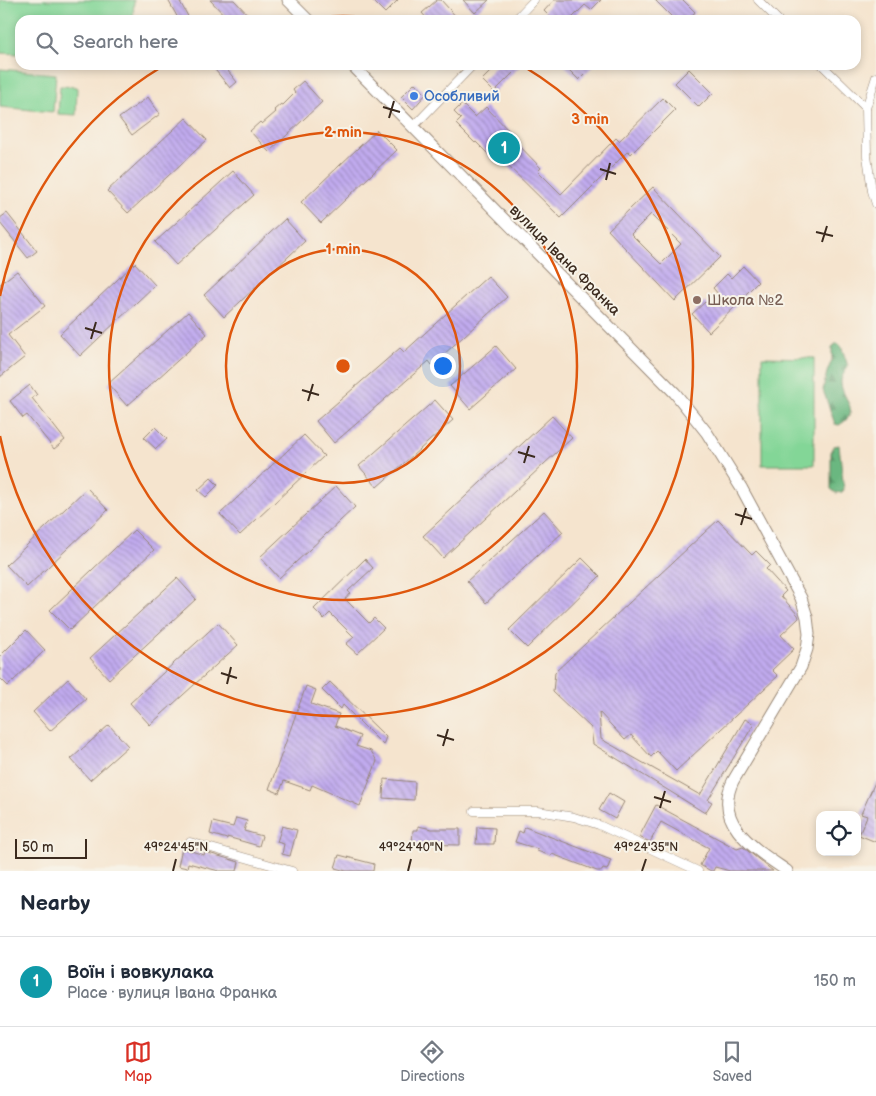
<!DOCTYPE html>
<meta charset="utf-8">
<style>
:root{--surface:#fff;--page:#f2f2f3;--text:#1f2937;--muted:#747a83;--line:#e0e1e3;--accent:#d93025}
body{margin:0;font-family:"Balsamiq Sans",sans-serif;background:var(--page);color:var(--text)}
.controls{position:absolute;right:15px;bottom:15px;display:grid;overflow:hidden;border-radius:10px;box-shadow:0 2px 8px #0003}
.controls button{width:45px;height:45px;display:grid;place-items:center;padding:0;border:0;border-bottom:1px solid var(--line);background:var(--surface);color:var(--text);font:25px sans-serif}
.scale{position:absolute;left:15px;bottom:12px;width:72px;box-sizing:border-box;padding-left:5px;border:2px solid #3b2a1e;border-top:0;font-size:14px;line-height:18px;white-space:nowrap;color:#3b2a1e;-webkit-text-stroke:4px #f7f3e8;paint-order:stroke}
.you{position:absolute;left:442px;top:365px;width:18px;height:18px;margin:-12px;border:4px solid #fff;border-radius:50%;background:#1a73e8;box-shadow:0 0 0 8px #1a73e833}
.badge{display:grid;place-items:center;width:32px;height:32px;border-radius:50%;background:var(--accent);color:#fff;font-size:16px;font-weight:700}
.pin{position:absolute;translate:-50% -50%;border:2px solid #fff;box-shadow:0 1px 5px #0006}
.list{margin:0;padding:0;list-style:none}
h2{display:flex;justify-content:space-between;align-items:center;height:65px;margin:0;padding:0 20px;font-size:21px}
h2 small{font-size:16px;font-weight:400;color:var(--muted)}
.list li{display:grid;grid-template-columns:32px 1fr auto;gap:15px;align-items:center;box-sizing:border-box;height:90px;padding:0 20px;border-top:1px solid var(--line)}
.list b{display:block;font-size:19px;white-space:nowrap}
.list p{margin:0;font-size:16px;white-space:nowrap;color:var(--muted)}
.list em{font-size:16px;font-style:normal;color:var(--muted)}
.icon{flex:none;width:28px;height:28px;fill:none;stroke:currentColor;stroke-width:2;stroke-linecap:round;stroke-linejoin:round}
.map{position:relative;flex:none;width:876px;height:871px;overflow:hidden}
.search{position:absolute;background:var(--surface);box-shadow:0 2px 8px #0003;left:15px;right:15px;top:15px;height:55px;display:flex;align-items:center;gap:12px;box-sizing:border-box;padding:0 18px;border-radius:15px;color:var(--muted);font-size:19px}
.sheet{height:155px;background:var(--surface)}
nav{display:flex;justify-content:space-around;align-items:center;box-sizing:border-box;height:70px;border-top:1px solid var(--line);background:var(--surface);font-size:14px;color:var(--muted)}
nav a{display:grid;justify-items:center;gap:2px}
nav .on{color:var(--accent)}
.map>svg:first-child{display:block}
.forest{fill:url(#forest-firs);stroke:#52704f}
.pitch{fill:#83d697;stroke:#5f805a}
.building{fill:url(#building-back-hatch);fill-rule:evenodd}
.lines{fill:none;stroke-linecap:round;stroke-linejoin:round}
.street-casing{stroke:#988776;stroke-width:9}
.secondary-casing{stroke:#988776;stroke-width:13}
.street{stroke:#fff;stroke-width:8}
.secondary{stroke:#fff;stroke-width:11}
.ticks{fill:none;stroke:#3b2a1e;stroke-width:2}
.ring{fill:none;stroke:#df570d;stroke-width:2.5}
.shop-dot{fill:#3f7fe0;stroke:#f7f3e8;stroke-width:2}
.education-dot{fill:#8d6e63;stroke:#f7f3e8;stroke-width:2}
.labels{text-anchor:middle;stroke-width:4;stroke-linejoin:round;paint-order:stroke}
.shop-label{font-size:15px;fill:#366cbe;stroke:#f7f3e8;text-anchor:start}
.street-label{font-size:15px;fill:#3b2a1e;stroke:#f7f3e8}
.education-label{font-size:15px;fill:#785e54;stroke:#f7f3e8;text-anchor:start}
.ticks-label{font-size:12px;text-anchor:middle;fill:#3b2a1e;stroke:#f7f3e8;stroke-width:4;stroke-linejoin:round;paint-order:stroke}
.centre{fill:#df570d;stroke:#f7f3e8;stroke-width:2.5}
.ring-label{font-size:15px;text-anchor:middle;font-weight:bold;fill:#df570d;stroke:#f7f3e8;stroke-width:4;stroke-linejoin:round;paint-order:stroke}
</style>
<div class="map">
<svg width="876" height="871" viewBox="0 0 876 871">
<defs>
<pattern id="forest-firs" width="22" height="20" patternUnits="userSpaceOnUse" patternTransform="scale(1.25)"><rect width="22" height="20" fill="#6ab780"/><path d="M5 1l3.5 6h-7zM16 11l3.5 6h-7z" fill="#589568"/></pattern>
<pattern id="building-back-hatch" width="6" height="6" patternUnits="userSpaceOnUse" patternTransform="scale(1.25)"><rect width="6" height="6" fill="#c1abef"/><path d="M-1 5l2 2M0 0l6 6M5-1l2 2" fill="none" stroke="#9e8bc1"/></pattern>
</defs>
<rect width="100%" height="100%" fill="#f7f3e8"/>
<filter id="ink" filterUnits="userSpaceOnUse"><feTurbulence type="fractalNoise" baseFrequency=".02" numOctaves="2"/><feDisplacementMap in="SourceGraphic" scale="10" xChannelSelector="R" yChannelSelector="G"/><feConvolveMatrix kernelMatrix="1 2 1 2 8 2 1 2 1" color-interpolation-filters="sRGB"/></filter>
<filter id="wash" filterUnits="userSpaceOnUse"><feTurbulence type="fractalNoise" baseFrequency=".0096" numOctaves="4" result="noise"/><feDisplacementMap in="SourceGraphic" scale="20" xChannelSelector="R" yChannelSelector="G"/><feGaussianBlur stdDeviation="1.12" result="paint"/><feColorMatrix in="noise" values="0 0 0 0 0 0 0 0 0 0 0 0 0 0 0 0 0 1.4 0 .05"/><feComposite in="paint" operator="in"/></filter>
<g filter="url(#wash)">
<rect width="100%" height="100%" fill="#f5e4ce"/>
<g class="forest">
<path d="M837 343 841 346 848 366C846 370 841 377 841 381 840 398 864 411 839 425L835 424 823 390 827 372 832 360V347Z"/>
<path d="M839 445 844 490 842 492 836 493 831 489V452L834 446Z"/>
</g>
<g class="pitch">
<path d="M0 0H134L133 20H20V54L0 53Z"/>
<path d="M0 69 56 74 53 112 0 107Z"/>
<path d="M60 86 77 87 76 115 58 114Z"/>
<path d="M762 357 814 358V465H762Z"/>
</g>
<g id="blocks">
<g class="building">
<path d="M168 0H179L190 20H179Z"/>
<path d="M210 0H234L253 20H229Z"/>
<path d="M372 0H398L385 13Z"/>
<path d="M437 0H441L459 20H428L422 13Z"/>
<path d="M463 0H489L475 13Z"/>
<path d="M554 0H601L591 10 585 5 570 20H553L544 11Z"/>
<path d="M655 0H683L695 12 691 17 693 20H675Z"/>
<path d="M211 65H223L237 82 230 88Z"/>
<path d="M497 65H521L494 92 482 80Z"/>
<path d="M564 65H594L579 80Z"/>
<path d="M689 69 713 93 699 107 675 83Z"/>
<path d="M303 81 322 102 269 152 250 131 260 122 262 124 276 112 274 110 281 104 283 105 295 93 293 90Z"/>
<path d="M415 83 426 94 413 109 401 97Z"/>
<path d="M148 97 160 114 132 135 119 118Z"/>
<path d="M663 98 675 110 631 154 628 151 561 218 496 154 492 158 476 142 475 143 456 124 461 119 454 112 462 104 475 117 486 107 514 136 512 138 541 168 538 171 561 194 616 138 619 141Z"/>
<path d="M186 118 207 140 128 213 107 191Z"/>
<path d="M377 130 397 150 321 223 301 202Z"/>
<path d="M233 171 254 195 176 265 155 242Z"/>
<path d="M653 187 720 257 675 301 608 230ZM651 214 681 244 661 264 631 234Z"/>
<path d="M7 213 37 251 28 258 0 223V218Z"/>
<path d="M285 219 305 241 224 317 204 295Z"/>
<path d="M135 263 155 285 80 356 60 334Z"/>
<path d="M743 266 758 282 739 301 740 302 709 332 692 314 705 302 709 306 719 295 713 288 727 274 731 278Z"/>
<path d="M17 271 45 306 8 335 25 357 0 377V284Z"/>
<path d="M488 276 507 297 432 365 429 361 334 443 316 421 400 348 404 352Z"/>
<path d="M188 312 207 334 127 406 108 384Z"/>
<path d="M496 346 516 369 470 409 450 386Z"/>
<path d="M30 385 37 395 32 398 65 440 54 449 27 415 23 418 10 401Z"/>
<path d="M435 400 453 420 377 487 359 466Z"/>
<path d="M552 416 572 438 443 558 423 536Z"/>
<path d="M155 427 167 439 156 449 144 438Z"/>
<path d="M304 435 324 456 240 535 220 514Z"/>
<path d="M211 478 218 485 206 497 198 490Z"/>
<path d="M336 486 355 507 279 578 260 557Z"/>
<path d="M87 488 108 510 27 587 6 565Z"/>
<path d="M544 511 563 532 486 603 467 581Z"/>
<path d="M718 520 752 555 756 551 770 565 766 569 786 591 781 596 798 615 799 618 781 635 794 649 772 670 778 676 676 771 657 751 651 757 631 735 625 740 599 712 601 739 700 795 745 719 754 724 708 800 712 802 705 813 593 744 591 728 553 692 555 672Z"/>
<path d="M134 530 154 550 70 630 50 610Z"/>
<path d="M582 558 600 576 527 648 509 630Z"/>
<path d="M365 559 373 568 348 591 350 593 345 599 369 623 374 618 384 628 357 654 346 644 354 637 330 613 324 619 314 609Z"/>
<path d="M177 578 196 599 109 679 90 658Z"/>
<path d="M218 623 238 645 150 725 130 703Z"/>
<path d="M26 630 45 650 8 686 0 678V656Z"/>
<path d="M68 679 86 699 50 731 33 712Z"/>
<path d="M330 682 386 737 383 745 343 705 341 709 322 690Z"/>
<path d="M306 686 316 690 311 704 339 714 335 726 360 736 356 746 371 751 377 761 360 806 312 785 310 790 284 781 279 793 269 789Z"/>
<path d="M109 725 128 746 90 780 71 759Z"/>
<path d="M384 779 415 782 414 800 383 798Z"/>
<path d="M876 780V842L859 835 867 816 861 814Z"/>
<path d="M609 793 624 802 615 819 599 810Z"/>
<path d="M656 805 737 849 743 847 773 871H730L715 867 713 871H711L700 865 709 848 661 822 650 842 639 837Z"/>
<path d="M236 818 247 821 244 831 262 836 259 846 227 837V839L210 834 213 822 233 827Z"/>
<path d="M282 826 297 830 290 856 282 854 284 844 277 842Z"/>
<path d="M418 826 432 829H460V845L412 844 413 830H418Z"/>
<path d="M477 827 495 828 494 844H476Z"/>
<path d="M525 827 611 860 607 870 603 869 602 871H597L552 854 551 856 537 851 538 849 515 842 519 831 523 833Z"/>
<path d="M182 848 204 855 205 852 239 862 237 871H219L188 863 187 868 178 866Z"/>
<path d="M339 855 374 864 373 871H346L335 868Z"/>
</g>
</g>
</g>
<g filter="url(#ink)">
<use href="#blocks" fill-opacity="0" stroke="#988776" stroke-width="1"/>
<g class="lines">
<g class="street-casing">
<g id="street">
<path d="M758 0 778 20"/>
<path d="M515 20 534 0"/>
<path d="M822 65 866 108"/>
<path d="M876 77 866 108 867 156 872 191 876 204"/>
<path d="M413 127 473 65"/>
<path d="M474 811H538L574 817 599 825 698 871"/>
<path d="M190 842 292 871"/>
</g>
</g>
<g class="secondary-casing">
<g id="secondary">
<path d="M288 0 308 20"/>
<path d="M352 65 675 393 707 433 742 489 801 598 807 617 809 634 807 649 801 667 733 781C712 824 757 850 787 871"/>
</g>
</g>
<use href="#street" class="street"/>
<use href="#secondary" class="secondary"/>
</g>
</g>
<path class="ticks" d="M383 107 400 112M389 118 394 101M600 169 616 174M606 180 610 163M816 232 833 236M822 242 827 226M85 328 102 333M91 339 96 322M302 390 319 395M308 401 313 384M518 452 535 457M524 463 529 446M735 514 752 519M741 525 746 508M221 673 237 678M227 684 231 667M437 735 454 740M443 746 448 729M654 797 671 802M660 808 665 791M173 871 176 859M408 871 411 859M642 871 646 859"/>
<g class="ring">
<circle cx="343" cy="366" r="117"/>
<circle cx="343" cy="366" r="234"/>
<path d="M0 296A350 350 0 0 1 163 66M291 20A350 350 0 0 1 395 20M523 66A350 350 0 1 1 0 436"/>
</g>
<circle class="shop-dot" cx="414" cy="96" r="5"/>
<circle class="education-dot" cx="697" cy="300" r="5"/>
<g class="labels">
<g class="shop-label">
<text x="424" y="101">Особливий</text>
</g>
<g class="street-label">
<text transform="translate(565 260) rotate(45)" y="5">вулиця Івана Франка</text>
</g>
<g class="education-label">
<text x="707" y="305">Школа №2</text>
</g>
</g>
<g class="ticks-label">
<text x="176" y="851">49°24'45"N</text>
<text x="411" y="851">49°24'40"N</text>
<text x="646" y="851">49°24'35"N</text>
</g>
<circle cx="343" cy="366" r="8" class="centre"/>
<g class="ring-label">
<text x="590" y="124">3 min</text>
<text x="343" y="137">2 min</text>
<text x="343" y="254">1 min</text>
</g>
</svg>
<div class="controls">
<button><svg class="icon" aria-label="locate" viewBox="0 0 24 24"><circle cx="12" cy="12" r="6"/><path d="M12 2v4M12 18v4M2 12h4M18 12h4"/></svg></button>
</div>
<div class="scale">50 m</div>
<div class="you"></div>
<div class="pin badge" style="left:504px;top:148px;background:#0f9aa8">1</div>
<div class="search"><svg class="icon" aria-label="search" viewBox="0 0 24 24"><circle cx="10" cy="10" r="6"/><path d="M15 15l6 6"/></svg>Search here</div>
</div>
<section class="sheet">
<h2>Nearby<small></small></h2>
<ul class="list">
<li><span class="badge" style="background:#0f9aa8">1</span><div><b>Воїн і вовкулака</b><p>Place · вулиця Івана Франка</p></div><em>150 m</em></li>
</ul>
</section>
<nav>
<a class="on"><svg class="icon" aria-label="map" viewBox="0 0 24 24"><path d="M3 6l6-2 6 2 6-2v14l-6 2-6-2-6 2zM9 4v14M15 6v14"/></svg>Map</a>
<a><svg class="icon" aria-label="directions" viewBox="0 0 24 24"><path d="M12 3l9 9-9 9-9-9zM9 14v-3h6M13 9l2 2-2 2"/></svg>Directions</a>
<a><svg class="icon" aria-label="saved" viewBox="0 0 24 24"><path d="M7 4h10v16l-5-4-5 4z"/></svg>Saved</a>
</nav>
